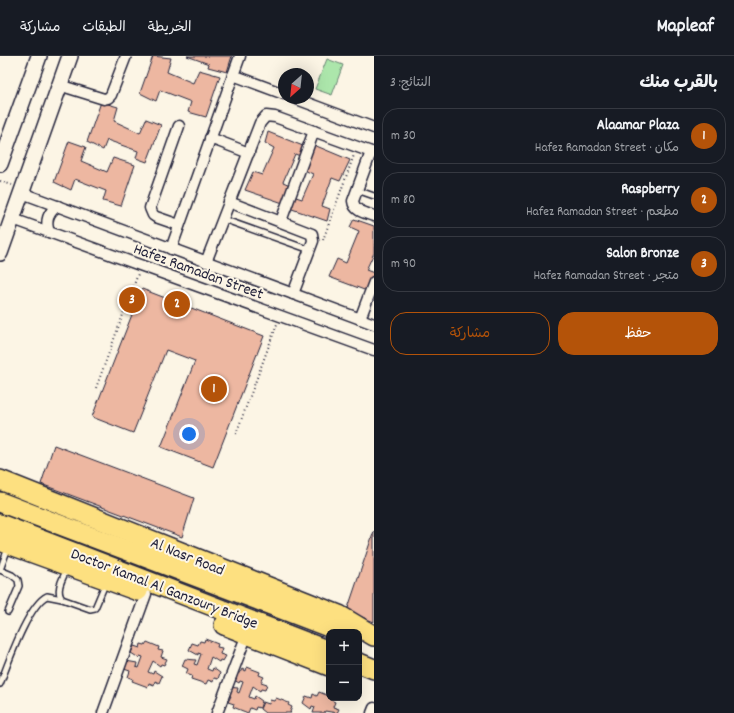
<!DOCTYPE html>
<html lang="ar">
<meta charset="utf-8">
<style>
:root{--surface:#171b24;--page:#242831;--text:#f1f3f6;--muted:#9ea1a6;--line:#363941;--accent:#b45309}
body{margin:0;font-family:Dekko,"Playpen Sans Arabic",sans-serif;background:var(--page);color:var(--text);direction:rtl}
.controls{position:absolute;right:12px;bottom:12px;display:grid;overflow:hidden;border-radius:8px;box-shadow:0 4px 16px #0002}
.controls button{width:36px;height:36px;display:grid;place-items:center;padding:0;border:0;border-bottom:1px solid var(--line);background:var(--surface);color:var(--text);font:20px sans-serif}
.compass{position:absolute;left:278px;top:12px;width:36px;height:36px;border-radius:50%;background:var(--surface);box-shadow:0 4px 16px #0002;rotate:207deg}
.you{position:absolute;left:189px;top:378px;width:14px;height:14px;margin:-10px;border:3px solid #fff;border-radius:50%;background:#1a73e8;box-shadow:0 0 0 6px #1a73e833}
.badge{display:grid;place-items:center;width:26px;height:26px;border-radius:50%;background:var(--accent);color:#fff;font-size:13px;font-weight:700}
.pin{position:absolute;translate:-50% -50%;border:2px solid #fff;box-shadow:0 1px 4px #0006}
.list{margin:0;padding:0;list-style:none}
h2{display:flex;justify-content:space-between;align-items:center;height:52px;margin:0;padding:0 16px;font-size:17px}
h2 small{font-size:13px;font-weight:400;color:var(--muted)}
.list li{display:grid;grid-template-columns:26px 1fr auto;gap:12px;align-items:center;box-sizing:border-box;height:56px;margin:0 8px 8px;padding:0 8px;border:1px solid var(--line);border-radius:16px}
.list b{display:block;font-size:15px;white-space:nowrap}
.list p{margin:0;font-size:13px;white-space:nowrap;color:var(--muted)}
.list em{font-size:13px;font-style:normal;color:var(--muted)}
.actions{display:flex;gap:8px;padding:12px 16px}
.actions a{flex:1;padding:9px 0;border:1px solid var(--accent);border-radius:16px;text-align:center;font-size:14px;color:var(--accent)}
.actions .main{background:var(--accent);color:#fff}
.map{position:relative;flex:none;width:374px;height:657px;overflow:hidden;direction:ltr}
header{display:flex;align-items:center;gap:24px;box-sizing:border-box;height:56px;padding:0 20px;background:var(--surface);border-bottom:1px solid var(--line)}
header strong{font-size:19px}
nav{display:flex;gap:22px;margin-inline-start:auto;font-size:14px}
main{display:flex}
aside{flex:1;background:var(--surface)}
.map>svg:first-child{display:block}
.green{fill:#ace6ab;stroke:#678473}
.building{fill:#edb7a1;stroke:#22223b}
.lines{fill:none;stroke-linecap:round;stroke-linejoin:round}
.lane-casing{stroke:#22223b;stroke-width:8}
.street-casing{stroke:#22223b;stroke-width:13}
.secondary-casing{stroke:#22223b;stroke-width:18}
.highway-casing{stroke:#22223b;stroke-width:22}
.path{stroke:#22223b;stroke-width:2;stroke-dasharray:1 3;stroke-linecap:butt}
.lane{stroke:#fcf5e5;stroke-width:5}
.street{stroke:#fcf5e5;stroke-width:10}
.secondary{stroke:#fcf5e5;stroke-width:15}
.highway{stroke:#fde080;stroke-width:19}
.labels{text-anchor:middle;stroke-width:4;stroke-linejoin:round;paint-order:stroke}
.street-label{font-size:16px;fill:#22223b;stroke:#fcf5e5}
</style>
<header>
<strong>Mapleaf</strong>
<nav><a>الخريطة</a><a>الطبقات</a><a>مشاركة</a></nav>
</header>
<main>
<aside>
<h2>بالقرب منك<small>النتائج: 3</small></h2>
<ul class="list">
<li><span class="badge">1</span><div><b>Alaamar Plaza</b><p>مكان · Hafez Ramadan Street</p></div><em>30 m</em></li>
<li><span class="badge">2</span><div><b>Raspberry</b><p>مطعم · Hafez Ramadan Street</p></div><em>80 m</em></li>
<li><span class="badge">3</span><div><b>Salon Bronze</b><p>متجر · Hafez Ramadan Street</p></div><em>90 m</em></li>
</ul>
<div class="actions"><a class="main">حفظ</a><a>مشاركة</a></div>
</aside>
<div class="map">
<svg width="374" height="657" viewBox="0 0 374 657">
<rect width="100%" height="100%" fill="#fcf5e5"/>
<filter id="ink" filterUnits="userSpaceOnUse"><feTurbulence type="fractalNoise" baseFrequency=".025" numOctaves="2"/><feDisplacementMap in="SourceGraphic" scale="8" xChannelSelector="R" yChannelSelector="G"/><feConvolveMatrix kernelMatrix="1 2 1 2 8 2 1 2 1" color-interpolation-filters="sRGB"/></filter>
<g filter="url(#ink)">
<path class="green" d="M327 3 343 9 332 39 315 33Z"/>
<g class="building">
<path d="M153 0 171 2 167 16 193 27 199 14 220 20 206 61 188 56 191 46 160 34 156 45 140 37Z"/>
<path d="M187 0H232L227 16 208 11 209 8Z"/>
<path d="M101 46 118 51 114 65 140 77 146 63 161 69 147 106 136 102 138 95 107 84 103 94 87 86Z"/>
<path d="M268 76 303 90 300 100 295 98 283 126 290 129 283 147 245 134 253 116 262 119 274 92 265 87Z"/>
<path d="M69 85 86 91 81 105 107 116 113 102 135 109 121 150 103 145 106 135 75 123 71 134 54 126Z"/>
<path d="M314 89 350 104 340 125 332 122 322 150 330 153 327 165 289 152 293 140 302 143 313 118 304 114Z"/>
<path d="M354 163 374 170V197L366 214 374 217 367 235 329 221 337 203 346 207 359 175 350 171Z"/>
<path d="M142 233 264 280 213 411 161 391 195 305 166 294 133 377 92 361Z"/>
<path d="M54 389 194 442 182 481 41 428Z"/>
<path d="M374 475V566L347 555Z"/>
<path d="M205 583 218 588 217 591 222 592 220 598 226 600 223 605 220 604 219 606 211 601 207 613 212 615 213 612 220 617 218 623 214 622 213 626 208 624 206 628 191 623 192 620 186 618 188 613 182 610 185 603 196 604 194 608 197 609 201 598 198 597V599L189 594 192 587 198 589 200 585 204 586Z"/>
<path d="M147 586 159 591 158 594 163 595 161 601 167 603 164 609 161 608 160 610 153 605 148 616 153 618 154 615 162 620 159 627 155 625 154 629 149 627 148 631 132 625 133 623 128 621 130 615 124 613 126 605 137 607 136 611 139 612 143 601 140 600 139 602 131 597 134 590 140 592 141 588 145 589Z"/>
<path d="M247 611 260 616 259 619 264 621 261 626 267 628 265 634 261 633 260 635 253 630 249 641 254 643 255 640 262 645 260 652 256 651 255 654 250 652 248 657 233 651 234 648 228 646 231 640 224 638 227 631 238 632 237 636 239 637 243 626 240 625 239 627 231 622 234 615 240 617 242 613 246 615Z"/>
<path d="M319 636 329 640V642H331V644L335 646 333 651 339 653 337 657 325 655 324 657H313L315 651 312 650 311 653 303 647 306 640 312 642 313 638 317 640Z"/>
<path d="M276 642 289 647 288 649 292 651 290 656 291 657H265L260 653 263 646 269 648 270 644 274 645Z"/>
</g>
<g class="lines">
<g class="lane-casing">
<g id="lane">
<path d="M357 134 374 140"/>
<path d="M223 163 310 194"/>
<path d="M67 513C63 522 55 534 62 543L90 553 95 552 106 526"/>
<path d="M0 514 12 519 18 524 19 530 8 556"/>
<path d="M0 514 8 492"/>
<path d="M0 628C8 608 28 549 47 540L62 543"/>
</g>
</g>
<g class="street-casing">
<g id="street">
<path d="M233 19 284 38"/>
<path d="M59 29 104 43 108 42 111 39 126 0"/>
<path d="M294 42 374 72"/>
<path d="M210 82 249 97"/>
<path d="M371 96 353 145C354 155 365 157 374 160"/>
<path d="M22 137 374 268"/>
<path d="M229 146 312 178 313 185 293 238"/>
<path d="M13 163 374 294"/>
<path d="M281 165 314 75"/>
<path d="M179 169 156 161 153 159 150 152 179 70"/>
<path d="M49 176C45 165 48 156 58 150"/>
<path d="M171 193 240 0"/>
<path d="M206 206 260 67 266 60 275 61 374 97"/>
<path d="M360 263 374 226"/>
<path d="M103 657 146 538"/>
<path d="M217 657 247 578"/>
<path d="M372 657 374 652"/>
</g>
</g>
<g class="secondary-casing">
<g id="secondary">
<path d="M0 108 39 0"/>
<path d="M0 197 70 0"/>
</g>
</g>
<g class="highway-casing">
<g id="highway">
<path d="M0 424 339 559 374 580"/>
<path d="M0 446 342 576"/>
<path d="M0 468 329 595"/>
<path d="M0 485 138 535"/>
<path d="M224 569 329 610"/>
<path d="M359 607 374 613"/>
</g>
</g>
<g class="path">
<path d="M0 125 12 129"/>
<path d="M323 184 354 99"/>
<path d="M96 332 138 218"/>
<path d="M236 378 277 268"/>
</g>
<use href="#lane" class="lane"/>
<use href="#street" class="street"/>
<use href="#secondary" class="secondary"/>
<use href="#highway" class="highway"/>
</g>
</g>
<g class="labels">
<g class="street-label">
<text transform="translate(199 214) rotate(20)" y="6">Hafez Ramadan Street</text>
<text transform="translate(188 499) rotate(22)" y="6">Al Nasr Road</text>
<text transform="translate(165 531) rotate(21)" y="6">Doctor Kamal Al Ganzoury Bridge</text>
</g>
</g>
</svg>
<div class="controls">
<button>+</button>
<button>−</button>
</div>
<svg class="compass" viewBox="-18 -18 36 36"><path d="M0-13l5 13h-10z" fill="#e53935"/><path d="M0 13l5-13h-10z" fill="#9ea1a6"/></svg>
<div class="you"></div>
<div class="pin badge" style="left:214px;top:333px">1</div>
<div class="pin badge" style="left:177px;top:248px">2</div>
<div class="pin badge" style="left:132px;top:244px">3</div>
</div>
</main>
